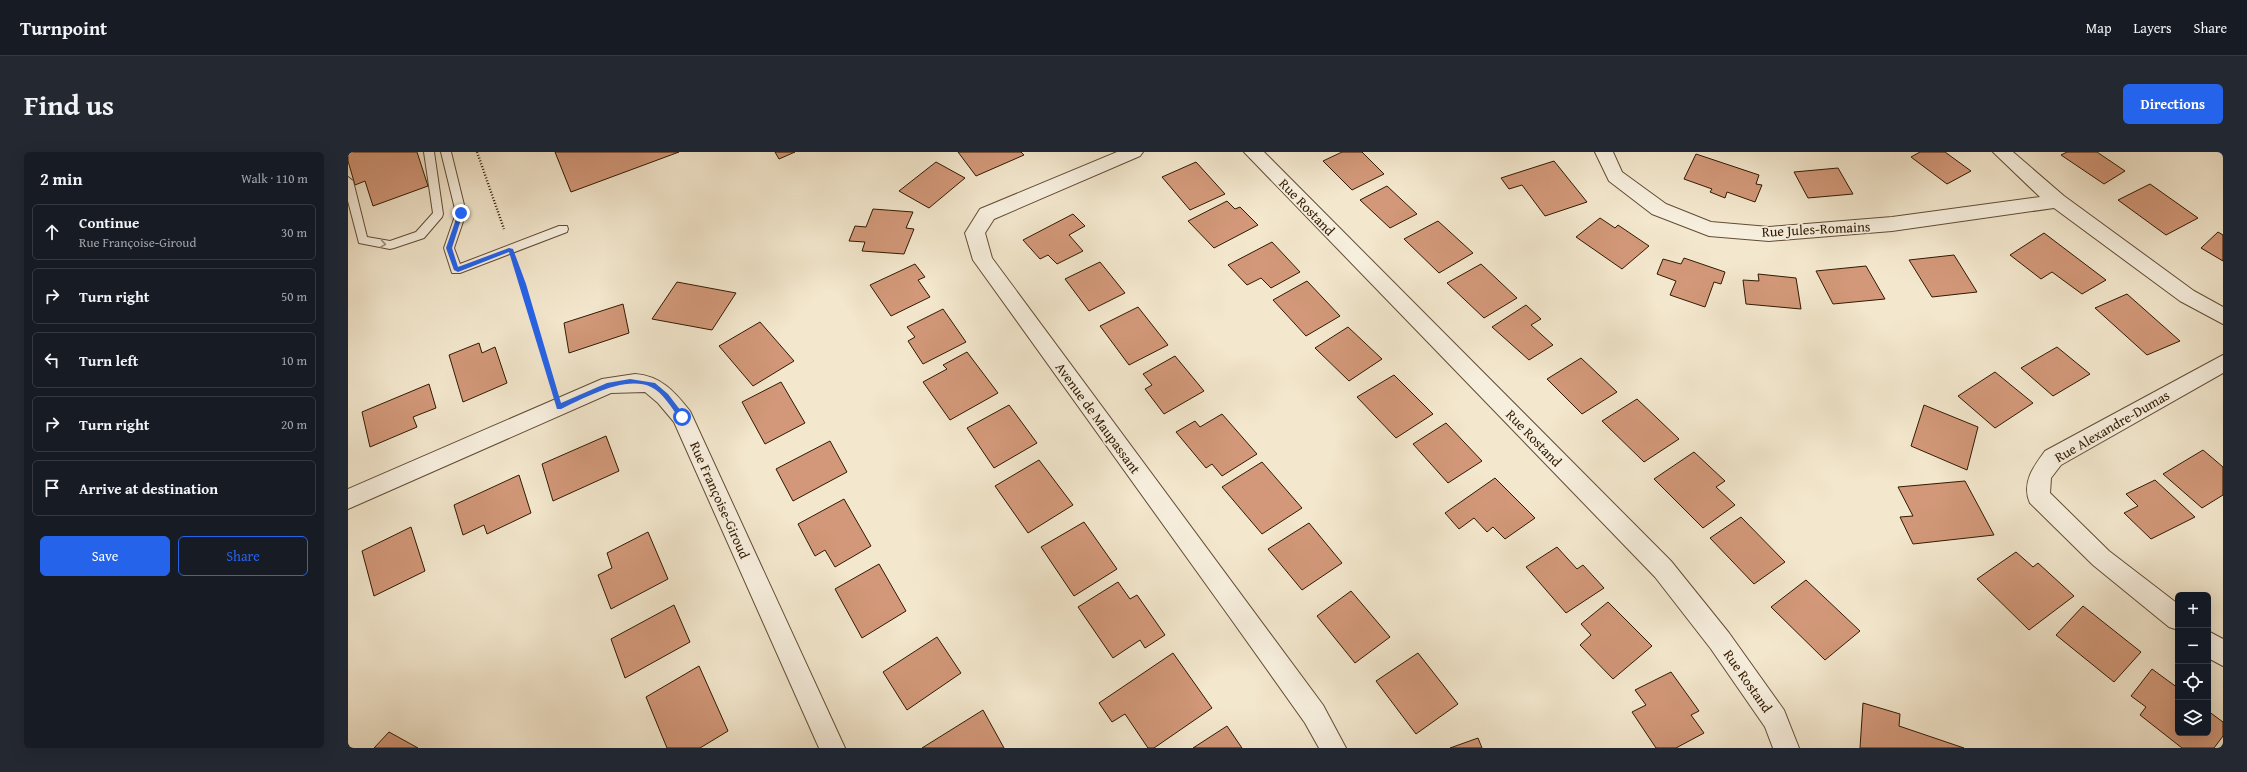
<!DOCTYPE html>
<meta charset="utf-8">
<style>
:root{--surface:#171b24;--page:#242831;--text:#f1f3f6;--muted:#9ea1a6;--line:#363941;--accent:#2563eb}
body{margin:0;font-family:"Gentium Book Plus",serif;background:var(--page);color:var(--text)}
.controls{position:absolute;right:12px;bottom:12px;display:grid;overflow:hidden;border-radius:6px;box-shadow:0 4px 16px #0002}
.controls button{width:36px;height:36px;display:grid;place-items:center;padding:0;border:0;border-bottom:1px solid var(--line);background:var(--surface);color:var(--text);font:20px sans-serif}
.stop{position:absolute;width:12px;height:12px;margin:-9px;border:3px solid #2563eb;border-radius:50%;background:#fff}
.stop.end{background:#2563eb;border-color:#fff;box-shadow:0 1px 4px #0008}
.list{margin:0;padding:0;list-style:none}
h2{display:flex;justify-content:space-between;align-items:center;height:52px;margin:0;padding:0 16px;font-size:17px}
h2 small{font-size:13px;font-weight:400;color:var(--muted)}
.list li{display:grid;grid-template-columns:26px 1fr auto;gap:12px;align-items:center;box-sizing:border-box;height:56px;margin:0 8px 8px;padding:0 8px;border:1px solid var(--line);border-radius:6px}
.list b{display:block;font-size:15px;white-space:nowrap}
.list p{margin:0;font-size:13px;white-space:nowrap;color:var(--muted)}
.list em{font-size:13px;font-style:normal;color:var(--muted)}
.actions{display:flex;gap:8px;padding:12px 16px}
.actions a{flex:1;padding:9px 0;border:1px solid var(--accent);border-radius:6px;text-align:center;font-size:14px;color:var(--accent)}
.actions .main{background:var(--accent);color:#fff}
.icon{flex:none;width:22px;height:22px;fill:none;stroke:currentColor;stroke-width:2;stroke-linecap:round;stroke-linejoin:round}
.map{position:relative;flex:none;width:1875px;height:596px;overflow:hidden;border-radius:6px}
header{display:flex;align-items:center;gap:24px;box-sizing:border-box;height:56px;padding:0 20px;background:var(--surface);border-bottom:1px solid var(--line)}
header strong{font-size:19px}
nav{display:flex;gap:22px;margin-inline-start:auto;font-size:14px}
.intro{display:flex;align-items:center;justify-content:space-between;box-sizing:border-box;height:96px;padding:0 24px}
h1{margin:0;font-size:28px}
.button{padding:10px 18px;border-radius:6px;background:var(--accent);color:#fff;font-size:14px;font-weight:700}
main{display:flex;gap:24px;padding:0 24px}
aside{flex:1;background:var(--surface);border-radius:6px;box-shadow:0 4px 16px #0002}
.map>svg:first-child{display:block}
.building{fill:#d29879;stroke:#311a01}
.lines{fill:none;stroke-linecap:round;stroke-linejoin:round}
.service-casing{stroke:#624d34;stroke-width:2}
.minor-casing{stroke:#624d34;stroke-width:2}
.path{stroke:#311a01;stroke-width:2.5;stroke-dasharray:1 2;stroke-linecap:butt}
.service{fill:#f7efde;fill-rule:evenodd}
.minor{fill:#f7efde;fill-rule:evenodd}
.oneway{stroke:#9e8f7b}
.route{fill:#2563eb}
.labels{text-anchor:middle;stroke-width:3.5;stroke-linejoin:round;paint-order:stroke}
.street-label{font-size:14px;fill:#311a01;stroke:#f7efde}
</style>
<header>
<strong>Turnpoint</strong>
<nav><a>Map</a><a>Layers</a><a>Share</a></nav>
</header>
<div class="intro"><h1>Find us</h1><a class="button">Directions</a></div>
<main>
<aside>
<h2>2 min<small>Walk · 110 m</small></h2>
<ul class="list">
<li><svg class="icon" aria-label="ahead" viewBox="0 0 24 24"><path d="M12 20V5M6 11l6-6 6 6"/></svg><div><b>Continue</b><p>Rue Françoise-Giroud</p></div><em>30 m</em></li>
<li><svg class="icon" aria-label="right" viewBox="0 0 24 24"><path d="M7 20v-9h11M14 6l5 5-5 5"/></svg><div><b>Turn right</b></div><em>50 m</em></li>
<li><svg class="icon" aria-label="left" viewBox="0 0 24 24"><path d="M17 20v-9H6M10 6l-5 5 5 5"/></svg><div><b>Turn left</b></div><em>10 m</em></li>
<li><svg class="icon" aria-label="right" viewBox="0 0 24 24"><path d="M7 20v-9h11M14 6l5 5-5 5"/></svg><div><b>Turn right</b></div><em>20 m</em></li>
<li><svg class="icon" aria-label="arrive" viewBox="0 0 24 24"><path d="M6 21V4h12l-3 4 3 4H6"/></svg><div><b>Arrive at destination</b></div></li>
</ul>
<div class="actions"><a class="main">Save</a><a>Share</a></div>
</aside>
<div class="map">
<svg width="1875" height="596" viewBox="0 0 1875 596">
<rect width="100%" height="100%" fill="#f3e7cd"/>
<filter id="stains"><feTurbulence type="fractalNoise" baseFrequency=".005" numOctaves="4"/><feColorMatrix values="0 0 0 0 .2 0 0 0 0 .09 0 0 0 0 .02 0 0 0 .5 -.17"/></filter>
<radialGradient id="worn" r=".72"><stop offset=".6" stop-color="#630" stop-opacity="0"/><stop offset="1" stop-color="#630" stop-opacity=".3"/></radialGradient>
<g class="building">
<path d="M0 0H69L80 34 25 54 17 29 7 33 0 9Z"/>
<path d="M207 0H331L223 40Z"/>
<path d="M427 0H447L431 7Z"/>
<path d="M610 0H673L676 3 628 24Z"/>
<path d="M994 0H1014L1036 22 1004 38 975 9Z"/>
<path d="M1572 0H1597L1623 19 1599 32 1563 5Z"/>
<path d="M1719 0H1749L1777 19 1756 32 1713 3Z"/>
<path d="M1348 2 1411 23 1408 32 1414 33 1407 50 1379 40 1377 46 1362 40 1364 37 1336 27Z"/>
<path d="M1206 9 1239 50 1197 64 1174 33 1161 37 1153 26Z"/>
<path d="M588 10 617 26 581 56 551 39Z"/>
<path d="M848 10 877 42 842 58 814 25Z"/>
<path d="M1490 16 1505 42 1460 46 1446 20Z"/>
<path d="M1802 32 1850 66 1818 83 1770 48Z"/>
<path d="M1039 34 1069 62 1042 76 1012 48Z"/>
<path d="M879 49 887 57 892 55 910 73 866 96 840 69Z"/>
<path d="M525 57 565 60 558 76 566 77 556 102 514 99 517 90 501 89 507 74 518 75Z"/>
<path d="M725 62 737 74 721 83 735 99 709 112 700 103 692 107 675 88Z"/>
<path d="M1252 66 1267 76 1270 73 1301 94 1274 117 1228 85Z"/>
<path d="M1090 69 1125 101 1091 121 1056 87Z"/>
<path d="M1870 80 1875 83V109L1853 96Z"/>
<path d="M1696 81 1758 128 1734 142 1704 120 1693 127 1662 103Z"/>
<path d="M924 90 952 120 923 136 913 126 899 133 880 113Z"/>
<path d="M1606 103 1629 140 1584 145 1561 108Z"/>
<path d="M1336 106 1377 120 1373 132 1366 130 1357 155 1322 143 1328 129 1309 122 1315 107 1333 112Z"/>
<path d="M752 110 777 141 741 159 717 127Z"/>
<path d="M567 112 577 125 570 128 582 145 543 164 522 133Z"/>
<path d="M1133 112 1169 146 1136 166 1099 131Z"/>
<path d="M1518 114 1537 147 1485 152 1468 119Z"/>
<path d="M1410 122 1448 126 1453 157 1398 152 1395 128 1411 129Z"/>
<path d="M959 129 992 164 958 184 925 148Z"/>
<path d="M329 130 388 141 364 178 304 167Z"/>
<path d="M1779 142 1832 189 1799 203 1747 156Z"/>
<path d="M275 152 281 181 221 201 216 171Z"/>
<path d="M1178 153 1193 167 1183 173 1205 193 1181 208 1144 175Z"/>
<path d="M790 155 820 193 781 213 752 174Z"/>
<path d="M595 157 618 190 575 212 560 189 567 185 559 175Z"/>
<path d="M412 170 446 209 405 234 371 194Z"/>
<path d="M1000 175 1034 207 1001 229 967 196Z"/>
<path d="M131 191 134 201 147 195 159 231 115 250 101 203Z"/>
<path d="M1709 195 1742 222 1705 244 1673 216Z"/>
<path d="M619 200 650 241 602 268 575 230 599 217 595 213Z"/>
<path d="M827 204 856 239 816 262 797 237 804 233 795 222Z"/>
<path d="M1233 206 1269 240 1234 262 1199 227Z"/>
<path d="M1647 220 1685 251 1647 276 1610 244Z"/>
<path d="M1046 223 1085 262 1048 286 1009 245Z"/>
<path d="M433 230 457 271 417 292 394 250Z"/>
<path d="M81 232 88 256 65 265 69 275 22 295 14 260Z"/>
<path d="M1289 247 1331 287 1296 310 1254 269Z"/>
<path d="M661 253 689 291 646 316 619 276Z"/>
<path d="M1576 253 1630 275 1619 318 1563 294Z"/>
<path d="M874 262 909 302 874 324 864 312 858 316 828 280 847 269 852 275Z"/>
<path d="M1098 271 1134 309 1100 331 1065 292Z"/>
<path d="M258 284 271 319 205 349 194 312Z"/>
<path d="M482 289 499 320 445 349 428 317Z"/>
<path d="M1855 298 1875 315V343L1854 356 1815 322Z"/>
<path d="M1346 300 1377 329 1368 335 1387 353 1355 376 1306 327Z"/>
<path d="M691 308 725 353 680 381 647 334Z"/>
<path d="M914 310 954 356 914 382 874 335Z"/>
<path d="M171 323 183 361 139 382 136 373 115 383 106 353Z"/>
<path d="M1147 326 1187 366 1157 387 1145 375 1139 380 1126 366 1111 377 1097 361Z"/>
<path d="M1807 328 1847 365 1803 387 1776 361 1790 354 1778 342Z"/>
<path d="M1617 329 1646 383 1565 392 1552 365 1565 364 1550 335Z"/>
<path d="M496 347 523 394 487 415 477 398 467 404 450 372Z"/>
<path d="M1393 365 1437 410 1406 432 1362 386Z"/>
<path d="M736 370 769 417 726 444 693 395Z"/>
<path d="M961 371 994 411 954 438 920 397Z"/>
<path d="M63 375 77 419 26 444 14 399Z"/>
<path d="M300 380 320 427 263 457 250 423 264 416 259 401Z"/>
<path d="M1209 395 1229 417 1235 413 1256 436 1218 461 1178 415Z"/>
<path d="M1668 400 1685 415 1690 411 1726 444 1681 478 1629 427Z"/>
<path d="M531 412 558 459 514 486 487 437Z"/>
<path d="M1458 428 1512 479 1477 508 1423 455Z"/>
<path d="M770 430 782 447 789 443 817 483 797 496 792 488 765 506 730 455Z"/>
<path d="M1003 439 1042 485 1007 511 969 464Z"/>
<path d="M1260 450 1304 494 1265 527 1232 493 1243 483 1233 472Z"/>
<path d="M326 453 342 490 277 526 263 487Z"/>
<path d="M1735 454 1793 500 1766 530 1708 483Z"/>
<path d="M589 485 613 521 559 558 535 520Z"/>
<path d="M825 501 864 556 806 596H800L777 562 764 570 751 551Z"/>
<path d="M1070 501 1110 552 1068 582 1028 529Z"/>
<path d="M351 514 380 579 352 596H319L298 545Z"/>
<path d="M1804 517 1830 536V581H1860V559L1875 570V584L1866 596H1834L1792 563 1798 555 1783 544Z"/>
<path d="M1323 520 1351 559 1343 563 1356 581 1328 596H1308L1284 560 1298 553 1287 538Z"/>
<path d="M1515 551 1552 562 1551 574 1616 596H1512Z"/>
<path d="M635 558 656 596H574Z"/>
<path d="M879 574 894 596H845Z"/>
<path d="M41 580 70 596H26Z"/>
<path d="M1130 586 1134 596H1102Z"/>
</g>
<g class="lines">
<g class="service-casing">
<g id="service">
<path d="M76 0H86L95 62 94 65 76 86 46 96 42 97 11 91 0 49V25L5 29 19 85 42 89 68 80 85 61Z"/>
<path d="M93 0H103L118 61 106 96 112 112 211 74H219L220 77 219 80 112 121H104L96 96 108 61Z"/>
</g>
</g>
<g class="minor-casing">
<g id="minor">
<path d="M769 0H795L792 4 646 67 637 81 644 106 975 553 998 596H971L957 571 883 467 625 108 617 81 632 57Z"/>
<path d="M896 0H916L1323 409 1381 481 1436 558 1451 596H1425L1417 575 1363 497 1307 425Z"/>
<path d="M1247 0H1265L1274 20 1318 52 1363 70 1421 75 1544 65 1692 45 1645 0H1665L1716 44 1846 139 1875 155V172L1832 149 1706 56 1544 79 1421 89 1361 84 1304 62 1261 29Z"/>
<path d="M1875 203V221L1713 313 1703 326 1702 341 1761 399 1830 452V478L1821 475 1745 413 1682 351C1673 331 1686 314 1697 299Z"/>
<path d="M287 222C313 224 326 239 342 259L497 596H471L326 270 310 251 297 240 263 241 0 357V337L254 227Z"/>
<path d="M1860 479 1875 487V514L1860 506Z"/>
</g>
</g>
<g class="path">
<path d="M129 0 156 77"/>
<path d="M169 116 204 232"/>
</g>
<use href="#service" class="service"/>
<use href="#minor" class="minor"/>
</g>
<defs><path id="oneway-chevron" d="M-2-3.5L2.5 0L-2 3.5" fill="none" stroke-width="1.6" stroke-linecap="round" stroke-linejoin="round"/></defs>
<use class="oneway" href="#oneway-chevron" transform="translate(35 92) rotate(9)"/>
<path class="route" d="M113 59 115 61 104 96 110 115 161 96 165 97 178 132 213 251 259 231 282 227 307 231 320 242 336 263V267H332C324 257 315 240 303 235 277 223 237 246 213 257H209L161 100 110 120 106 118 98 96 110 61Z"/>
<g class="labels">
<g class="street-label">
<text transform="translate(959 55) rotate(46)" y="5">Rue Rostand</text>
<text transform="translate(1468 77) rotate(-3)" y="5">Rue Jules-Romains</text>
<text transform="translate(750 266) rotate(54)" y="5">Avenue de Maupassant</text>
<text transform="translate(1764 274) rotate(-30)" y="5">Rue Alexandre-Dumas</text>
<text transform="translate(1186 286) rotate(46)" y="5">Rue Rostand</text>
<text transform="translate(372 348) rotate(66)" y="5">Rue Françoise-Giroud</text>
<text transform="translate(1400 529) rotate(55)" y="5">Rue Rostand</text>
</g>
</g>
<rect width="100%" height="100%" filter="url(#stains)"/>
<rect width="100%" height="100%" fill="url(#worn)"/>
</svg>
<div class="controls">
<button>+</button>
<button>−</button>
<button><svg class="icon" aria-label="locate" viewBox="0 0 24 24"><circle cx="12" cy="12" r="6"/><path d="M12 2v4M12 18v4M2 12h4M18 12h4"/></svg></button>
<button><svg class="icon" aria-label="layers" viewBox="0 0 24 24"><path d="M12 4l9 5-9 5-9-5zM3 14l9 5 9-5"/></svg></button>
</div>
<div class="stop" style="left:334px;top:265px"></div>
<div class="stop end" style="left:113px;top:61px"></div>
</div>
</main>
